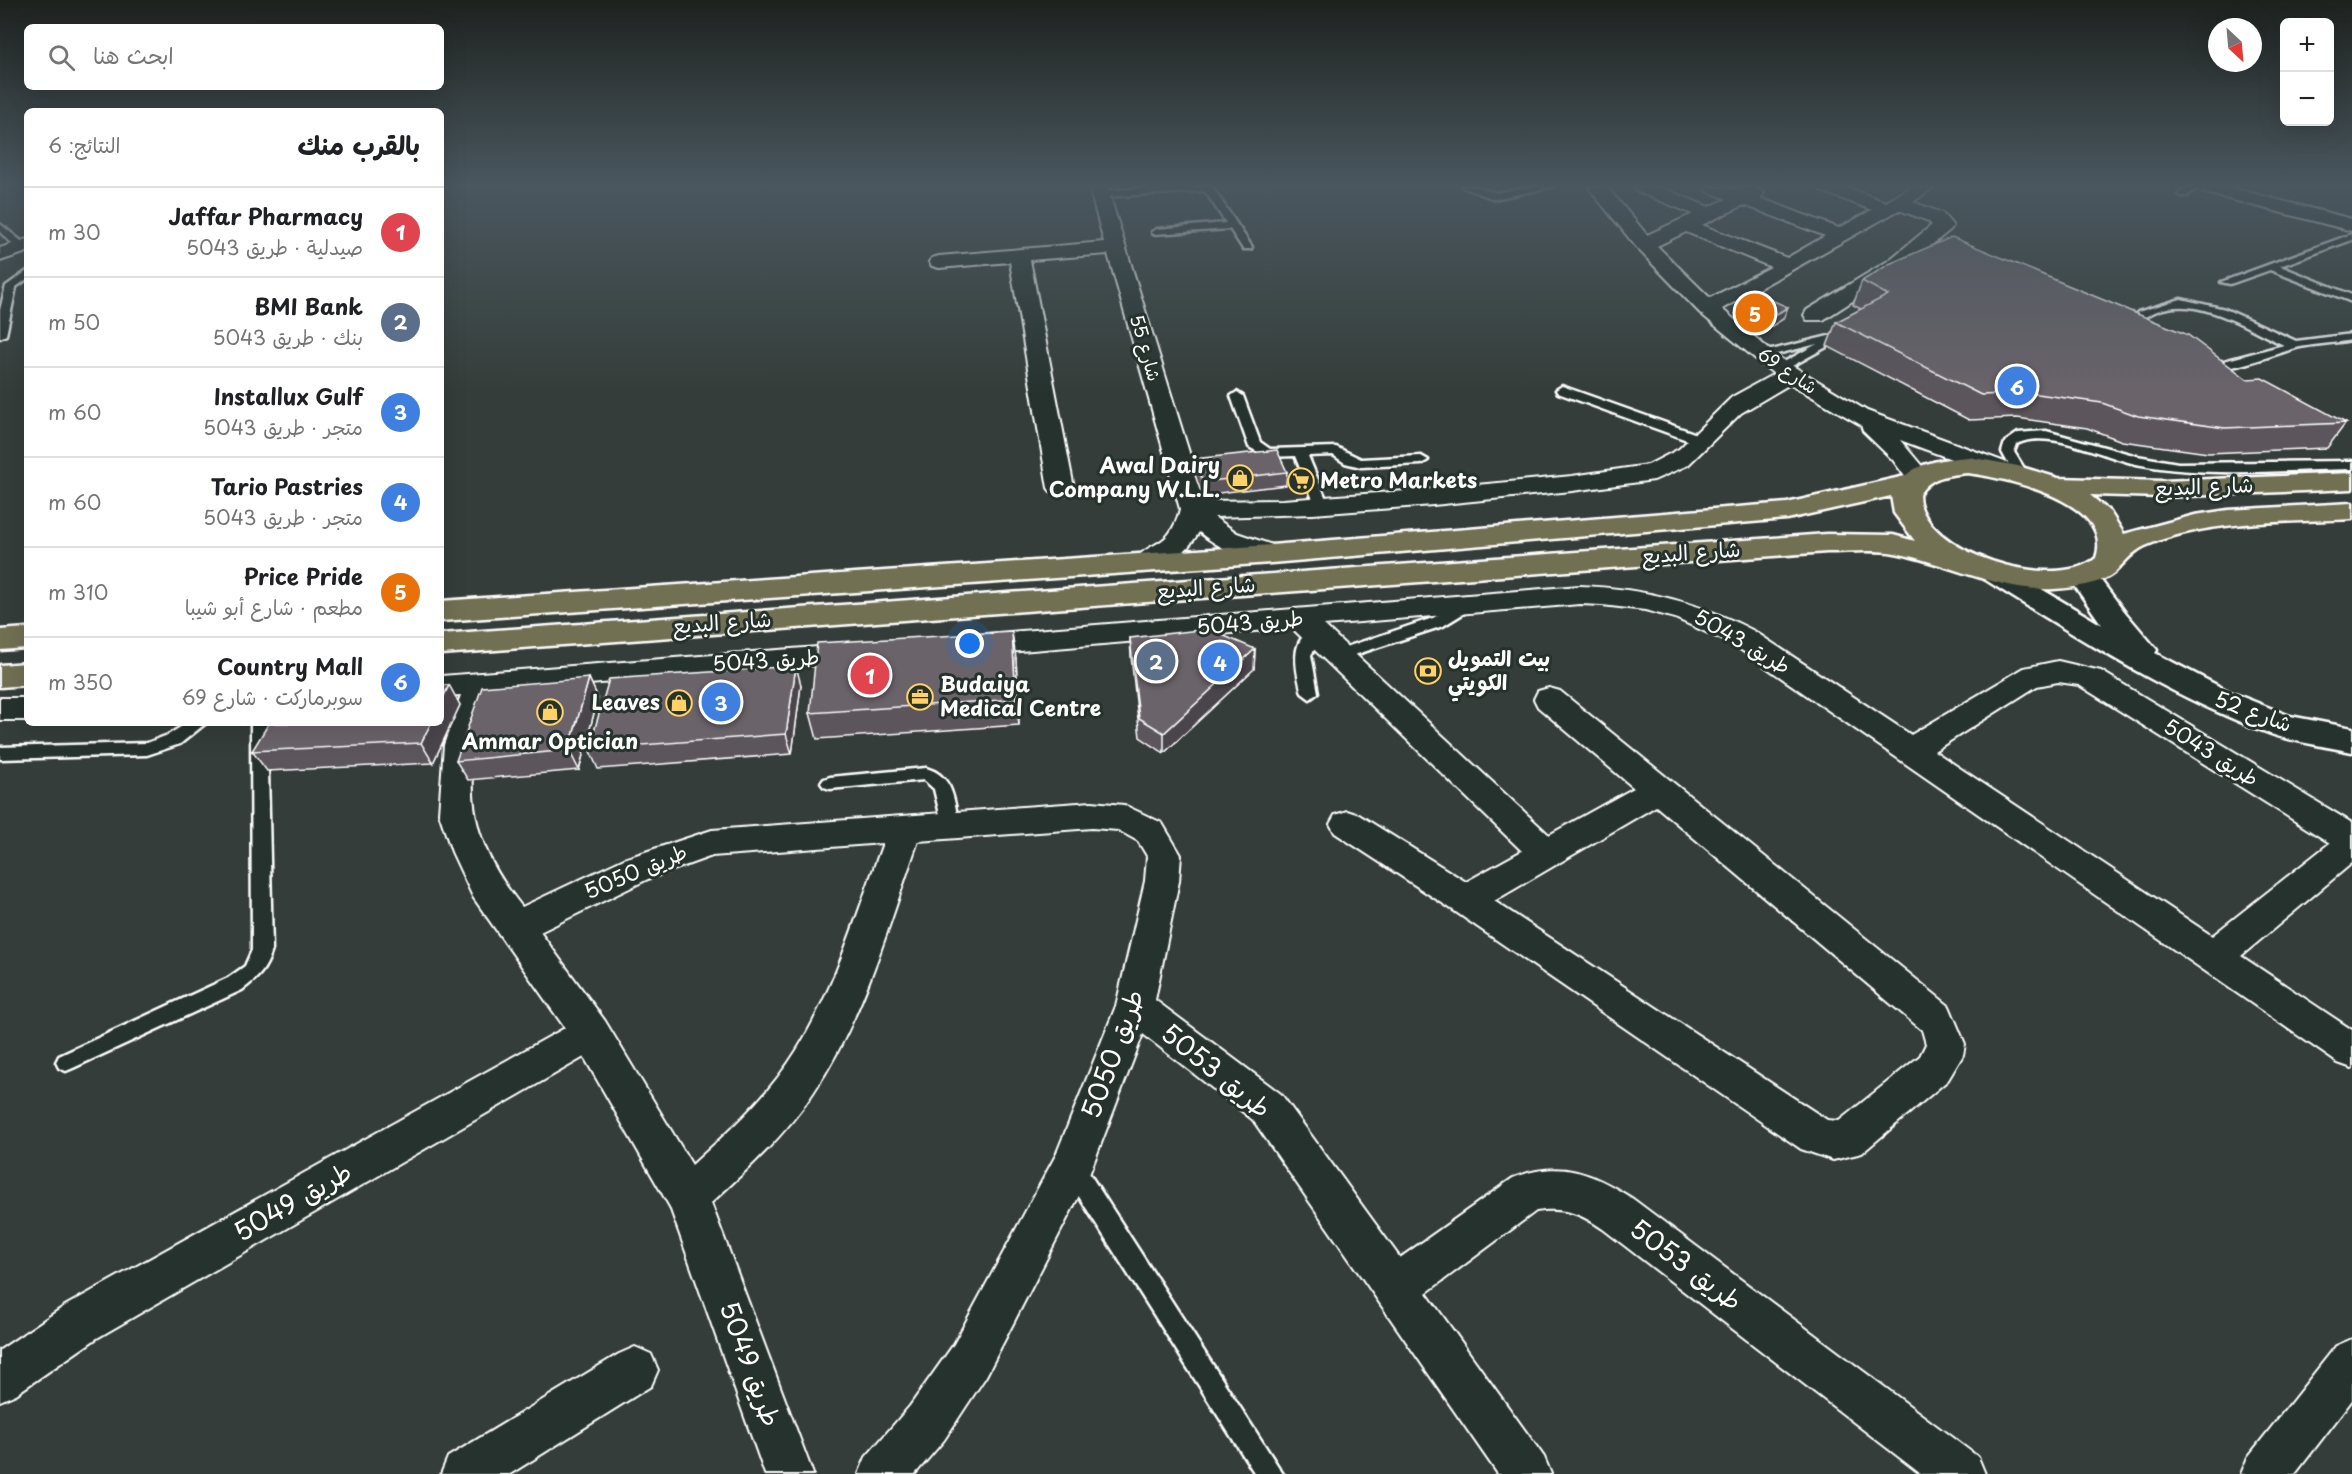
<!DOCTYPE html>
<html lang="ar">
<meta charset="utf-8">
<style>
:root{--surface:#fff;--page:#f2f2f2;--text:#202124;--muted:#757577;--line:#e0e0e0;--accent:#847042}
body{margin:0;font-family:"Playpen Sans","Playpen Sans Arabic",sans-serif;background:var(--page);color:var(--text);direction:rtl}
.controls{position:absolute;right:18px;top:18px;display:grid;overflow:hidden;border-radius:9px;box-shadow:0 6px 24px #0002}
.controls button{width:54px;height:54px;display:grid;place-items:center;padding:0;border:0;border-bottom:2px solid var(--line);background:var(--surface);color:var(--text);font:30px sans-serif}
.compass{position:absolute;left:2208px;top:18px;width:54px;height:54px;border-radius:50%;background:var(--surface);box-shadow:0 6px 24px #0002;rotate:154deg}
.you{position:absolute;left:970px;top:644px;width:21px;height:21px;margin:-15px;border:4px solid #fff;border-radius:50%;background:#1a73e8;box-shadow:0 0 0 9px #1a73e833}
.badge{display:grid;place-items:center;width:39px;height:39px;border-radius:50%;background:var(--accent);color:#fff;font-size:20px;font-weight:700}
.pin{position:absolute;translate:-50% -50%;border:3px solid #fff;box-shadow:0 2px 6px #0006}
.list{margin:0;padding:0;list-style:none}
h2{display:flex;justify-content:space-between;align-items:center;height:78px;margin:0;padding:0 24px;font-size:26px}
h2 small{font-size:20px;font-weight:400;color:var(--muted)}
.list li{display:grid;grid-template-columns:39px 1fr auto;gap:18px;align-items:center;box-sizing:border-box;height:90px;padding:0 24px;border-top:2px solid var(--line)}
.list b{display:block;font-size:22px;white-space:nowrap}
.list p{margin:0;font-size:20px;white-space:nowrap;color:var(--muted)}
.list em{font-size:20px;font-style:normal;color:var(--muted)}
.icon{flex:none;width:33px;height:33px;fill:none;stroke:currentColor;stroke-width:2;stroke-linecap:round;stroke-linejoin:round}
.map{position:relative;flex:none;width:2352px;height:1474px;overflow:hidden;direction:ltr}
.search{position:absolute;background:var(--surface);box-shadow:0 6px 24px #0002;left:24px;top:24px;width:420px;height:66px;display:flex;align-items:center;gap:15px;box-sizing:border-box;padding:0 21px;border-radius:9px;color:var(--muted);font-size:22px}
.panel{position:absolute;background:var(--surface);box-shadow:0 6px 24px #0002;left:24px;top:108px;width:420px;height:618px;border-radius:9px;direction:rtl}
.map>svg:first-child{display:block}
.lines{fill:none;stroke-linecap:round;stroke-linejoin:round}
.service-casing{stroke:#fff;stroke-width:5}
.minor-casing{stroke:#fff;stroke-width:4}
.tertiary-casing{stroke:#fff;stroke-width:5}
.primary-casing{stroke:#fff;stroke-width:5}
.service{fill:#26332d;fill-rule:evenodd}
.minor{fill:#26332d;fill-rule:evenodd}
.tertiary{fill:#26332d;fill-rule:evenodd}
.primary{fill:#716f52;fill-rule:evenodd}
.wall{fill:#5b555c;stroke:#fff;stroke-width:1.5}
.shaded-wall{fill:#4a454b;stroke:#fff;stroke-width:1.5}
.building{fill:#6a636b;stroke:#fff;stroke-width:1.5}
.labels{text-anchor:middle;stroke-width:6;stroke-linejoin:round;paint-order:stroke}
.far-street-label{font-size:18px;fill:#fff;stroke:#26332d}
.poi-label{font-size:21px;font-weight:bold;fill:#fff;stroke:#26332d;text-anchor:start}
.street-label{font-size:21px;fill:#fff;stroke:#26332d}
.near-street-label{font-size:26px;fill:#fff;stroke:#26332d}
</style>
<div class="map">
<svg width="2352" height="1474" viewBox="0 0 2352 1474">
<rect width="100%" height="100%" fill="#343d39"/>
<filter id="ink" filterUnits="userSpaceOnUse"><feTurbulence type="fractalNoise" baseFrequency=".0167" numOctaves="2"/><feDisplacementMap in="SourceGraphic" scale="12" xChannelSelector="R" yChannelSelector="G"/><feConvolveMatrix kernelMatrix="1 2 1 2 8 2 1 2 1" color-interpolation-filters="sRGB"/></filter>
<g filter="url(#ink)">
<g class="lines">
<g class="service-casing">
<g id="service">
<path d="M1169 187H1212L1252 247 1251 249H1243L1230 229 1153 234 1152 232 1157 229 1226 223 1205 191 1100 197 1095 194 1100 191Z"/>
<path d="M1462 187H1477L1495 193 1529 187H1552L1494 199Z"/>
<path d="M2187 187H2198L2187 196H2181L2179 194Z"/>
<path d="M0 224 26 245V249H18L0 232Z"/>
<path d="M2352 234V240L2280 266 2352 295V302L2270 270 2230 284 2221 282Z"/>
<path d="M27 271V279L16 287 6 335 0 338V310L6 286Z"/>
<path d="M2181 299 2225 309 2296 341 2352 334V340C2335 343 2317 344 2300 347 2279 352 2216 379 2200 365L2202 362 2224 361 2284 345C2238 324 2179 282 2134 326L2133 331H2125L2121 327 2138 312Z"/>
<path d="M1846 329 1852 332 1850 334 1783 371 1773 368 1817 344 1761 358 1755 354 1833 335Z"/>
<path d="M1562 386 1708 438 1709 441 1703 445 1698 444 1558 393 1556 390Z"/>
<path d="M1237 392 1243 396 1260 442 1270 449 1336 447 1361 459 1421 456 1428 460 1421 464 1361 467 1345 463 1333 455 1308 456 1329 506 1327 509H1317L1295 456 1267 457 1249 447 1231 396Z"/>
<path d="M2046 431 2137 456 2178 463 2352 461V469C2281 470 2206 478 2136 464 2103 457 2048 428 2017 444L2014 452 2027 473 2025 476H2015L2002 452 2005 442 2018 433Z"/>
<path d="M1469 599 1476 604 1474 607 1443 626 1339 660 1331 655 1334 651 1433 618Z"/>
<path d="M1316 629 1324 634 1311 655 1318 693 1310 699 1302 693C1297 673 1287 637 1316 629Z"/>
<path d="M187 723H206L180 744 147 755 0 759V747L147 743 168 735Z"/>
<path d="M251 723H267L272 950C266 970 258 978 242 990L73 1068 66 1071 59 1068 56 1062 59 1056 228 978 245 966 252 950Z"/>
<path d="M926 768C954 776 954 801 959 826L956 831H944L934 789 924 780 830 789 824 787 821 783 824 779 830 777Z"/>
<path d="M1072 1156 1080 1159 1283 1474H1255L1064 1173 1061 1166 1064 1159Z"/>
</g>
</g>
<g class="minor-casing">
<g id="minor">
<path d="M1089 187H1107L1204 501 1283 500 1433 489 1572 476 1648 465 1679 449 1732 397 1774 374 1700 313 1637 248 1588 187H1607L1647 235 1693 214 1636 191 1634 187H1660L1709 207 1727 199 1707 191 1705 187C1723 187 1739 191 1755 187L1764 193 1760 198 1839 228 1872 210 1821 191 1819 187H1846L1886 202 1911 187H1934L1913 202 1942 213 1953 226 1950 230 1902 269 1823 320H1807L1804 315 1807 310 1888 261 1932 225 1928 221 1899 210 1722 309 1778 357 1867 411 2010 464 2014 469 2010 474 2001 477 1992 474 1900 440 1931 477 1927 482 1918 485 1909 482 1893 460 1863 431 1861 425 1790 384 1741 413 1688 465 1654 480 1572 491 1433 505 1313 514 1214 517 1237 533 1281 548 1285 554 1281 560C1255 566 1218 548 1199 532 1187 552 1162 575 1137 569L1133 563C1150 538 1169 552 1180 509L1108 254 1030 260 1074 488 1070 493 1061 496 1052 493 1048 488 1010 262 939 268 932 266 929 262 932 258 939 256 1104 242ZM1744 205 1825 236 1787 258 1702 225ZM1686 232 1771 267 1710 298 1657 246Z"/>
<path d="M2196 187H2228L2352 219V231L2198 191Z"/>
<path d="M27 239V252L0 261V248Z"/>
<path d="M1580 586C1642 588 1699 602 1754 631L1911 735 2024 668 2058 661 2101 671 2352 823V863L2241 956 2352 1030V1068L2338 1063 1734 645 1675 618 1645 610 1602 605 1580 604 1324 625 1549 835 1634 788 1538 707 1534 699 1538 691 1549 688 1560 691 1949 1006 1965 1044 1963 1055 1948 1080 1862 1153 1833 1160 1801 1149 1453 910 1335 833 1330 824 1335 815 1347 811 1359 815 1466 882 1522 851 1292 628 973 655 963 652 958 645 963 638 973 635ZM2058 682 2079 685 2330 843 2212 936 1934 751 2037 686ZM1656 806 1922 1030 1926 1044 1920 1056 1839 1121 1827 1120 1494 901Z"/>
<path d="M857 644 867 647 872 654 867 661 492 692C487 710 479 728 476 745 465 811 481 856 522 907L624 859 712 830 1092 802 1124 805 1162 823 1181 855 1179 881 1155 1000 1281 1094 1400 1258 1513 1178C1560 1159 1593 1173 1633 1199L1978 1457 1985 1474H1921L1603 1229C1580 1213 1564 1207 1536 1211L1426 1293 1544 1457 1551 1474H1498L1253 1120 1143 1034 1087 1180 986 1376 944 1440 915 1474H859L866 1457 910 1406 954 1344 1056 1155 1116 1006 1145 881 1147 856 1138 841 1118 830 1092 828 918 841C888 926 864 1017 813 1093 785 1135 748 1169 711 1203L813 1474H765L670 1207 584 1057 97 1338 16 1394 0 1401V1350L65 1306 565 1028 473 897 452 852 439 813 444 745 461 695 441 696V676ZM883 843C857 913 836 987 797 1050 769 1095 731 1130 692 1165L605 1021 540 932 648 879 712 856Z"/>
<rect x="0" y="698" width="27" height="22"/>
<path d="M2352 1339V1400L2295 1474H2241L2248 1457 2336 1346Z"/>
<path d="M635 1347 651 1354 658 1370 651 1386 510 1474H441L448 1457 619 1354Z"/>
</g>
</g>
<g class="tertiary-casing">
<path id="tertiary" d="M1991 562 2001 565 2102 625 2068 576 2073 570 2083 567 2093 570 2124 611 2157 650 2155 653 2230 692 2290 716 2352 728V752C2325 746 2297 743 2271 734 2168 696 2074 635 1981 577L1977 571 1981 565Z"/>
</g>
<g class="primary-casing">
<g id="primary">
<path d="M1968 457 2018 466 2058 478 2163 481 2352 473V489L2163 497 2090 495 2110 512 2124 534 2195 515 2228 510 2352 503V519C2284 523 2209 519 2145 546 2133 551 2124 563 2115 572 2101 585 2072 588 2054 589 2000 592 1947 563 1895 553 1874 549 1849 552 1827 552L441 654V634L1827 534 1893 535 1915 541 1894 513 1891 496 1787 519 1271 563 441 621V601L1271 545 1787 503 1905 476C1922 461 1946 459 1968 457ZM1968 473C2005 478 2115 501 2096 558 2055 593 1920 553 1919 495 1930 476 1948 475 1968 473Z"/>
<path d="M27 628V648L0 650V630Z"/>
<path d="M27 663V685L0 687V665Z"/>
</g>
</g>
<use href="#service" class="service"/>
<use href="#minor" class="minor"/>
<use href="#tertiary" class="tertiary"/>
<use href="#primary" class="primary"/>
</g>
<g class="wall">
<path d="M1862 281 2247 379 2346 423 2327 448 2208 453 2122 441 2087 428 2017 418 1969 420 1827 346 1836 322 1861 309 1853 305Z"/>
<path d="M1744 295 1783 319 1761 333 1744 327 1740 307Z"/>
<path d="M1194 459 1287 472 1286 485 1202 495 1194 472Z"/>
<path d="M1130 638 1255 649 1254 669 1164 753 1140 737 1131 657Z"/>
<path d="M1016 658 1019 725 817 739 810 713Z"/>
<path d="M589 678 598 698 579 770 468 780 456 761Z"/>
<path d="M449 685 460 705 433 763 267 771 252 751Z"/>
<path d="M801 685 792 754 598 769 589 749Z"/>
</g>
<g class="shaded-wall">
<path d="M1788 307 1783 319 1761 333 1765 321Z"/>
<path d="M1012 632 1016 658 1019 725 1016 699Z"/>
<path d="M1255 649 1254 669 1164 753V733Z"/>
<path d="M796 666 801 685 792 754 786 734Z"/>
<path d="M589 678 598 698 579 770 569 750Z"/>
<path d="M449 685 460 705 433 763 421 743 431 723H441V702Z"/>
</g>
<g class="building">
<path d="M1952 237 2188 335 2247 379 2262 378 2346 423 2225 428 2138 416 2102 403 2030 393 1981 395 1836 322 1888 295 1862 281 1889 264Z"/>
<path d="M1750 291 1788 307 1765 321 1748 314 1744 295Z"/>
<path d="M1277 450 1287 472 1203 482 1194 459Z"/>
<path d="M1208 629 1255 649 1164 733 1139 718 1130 638Z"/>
<path d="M1012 632 1016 699 810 713 817 643Z"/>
<path d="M796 666 786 734 589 749 609 679Z"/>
<path d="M589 678 569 750 456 761 482 687Z"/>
<path d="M441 685H449L441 702Z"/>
<path d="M269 723H431L421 743 252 751Z"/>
</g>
</g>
<linearGradient id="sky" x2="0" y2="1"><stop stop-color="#1d221f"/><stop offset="0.47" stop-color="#4a575f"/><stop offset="1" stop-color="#4a575f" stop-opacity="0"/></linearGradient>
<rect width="2352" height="394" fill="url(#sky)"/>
<defs>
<g id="shop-ring" transform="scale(1.35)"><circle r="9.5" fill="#26332d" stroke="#ffd166" stroke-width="1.5"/><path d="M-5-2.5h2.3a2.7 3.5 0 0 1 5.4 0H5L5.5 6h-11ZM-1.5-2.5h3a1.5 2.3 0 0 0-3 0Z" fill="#ffd166"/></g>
<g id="supermarket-ring" transform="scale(1.35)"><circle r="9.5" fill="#26332d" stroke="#ffd166" stroke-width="1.5"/><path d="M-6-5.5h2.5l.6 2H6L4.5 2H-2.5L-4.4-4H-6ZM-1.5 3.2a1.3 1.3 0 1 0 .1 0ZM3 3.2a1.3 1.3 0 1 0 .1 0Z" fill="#ffd166"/></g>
<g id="bank-ring" transform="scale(1.35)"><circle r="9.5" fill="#26332d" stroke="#ffd166" stroke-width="1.5"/><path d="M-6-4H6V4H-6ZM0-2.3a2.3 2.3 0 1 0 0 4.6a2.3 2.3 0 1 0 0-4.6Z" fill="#ffd166"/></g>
<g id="office-ring" transform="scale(1.35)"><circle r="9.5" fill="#26332d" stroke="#ffd166" stroke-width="1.5"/><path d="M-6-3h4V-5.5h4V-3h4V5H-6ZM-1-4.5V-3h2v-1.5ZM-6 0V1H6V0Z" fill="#ffd166"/></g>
</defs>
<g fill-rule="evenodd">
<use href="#shop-ring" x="1240" y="478"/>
<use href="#supermarket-ring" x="1301" y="481"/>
<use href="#bank-ring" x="1428" y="671"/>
<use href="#office-ring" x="920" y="697"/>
<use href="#shop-ring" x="679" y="703"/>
<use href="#shop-ring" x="550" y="712"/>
</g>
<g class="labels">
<g class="far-street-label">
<text transform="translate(1145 348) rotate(74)" y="6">شارع 55</text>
<text transform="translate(1787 371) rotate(34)" y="6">شارع 69</text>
</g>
<g class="poi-label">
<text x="1220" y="473" text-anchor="end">Awal Dairy<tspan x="1220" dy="24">Company W.L.L.</tspan></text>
<text x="1320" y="488">Metro Markets</text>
<text x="1448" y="666">بيت التمويل<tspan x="1448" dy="24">الكويتي</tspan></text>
<text x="940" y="692">Budaiya<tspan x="940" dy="24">Medical Centre</tspan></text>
<text x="660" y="710" text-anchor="end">Leaves</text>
<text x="550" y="749" text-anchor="middle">Ammar Optician</text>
</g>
<g class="street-label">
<text transform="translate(2204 487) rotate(-2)" y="7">شارع البديع</text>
<text transform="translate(1691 553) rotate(-4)" y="7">شارع البديع</text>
<text transform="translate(1206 588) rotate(-4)" y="7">شارع البديع</text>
<text transform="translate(722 623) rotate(-4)" y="7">شارع البديع</text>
<text transform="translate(1250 623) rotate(-5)" y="7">طريق 5043</text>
<text transform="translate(1742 642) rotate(30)" y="7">طريق 5043</text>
<text transform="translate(766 661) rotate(-4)" y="7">طريق 5043</text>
<text transform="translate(2253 712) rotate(20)" y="7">شارع 52</text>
<text transform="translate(2211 753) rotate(32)" y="7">طريق 5043</text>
<text transform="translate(636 872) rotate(-23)" y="7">طريق 5050</text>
</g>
<g class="near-street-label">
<text transform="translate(1113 1054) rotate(-70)" y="9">طريق 5050</text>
<text transform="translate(1216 1071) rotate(39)" y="9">طريق 5053</text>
<text transform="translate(293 1202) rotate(-30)" y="9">طريق 5049</text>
<text transform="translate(1686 1265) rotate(37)" y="9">طريق 5053</text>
<text transform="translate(750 1364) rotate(70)" y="9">طريق 5049</text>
</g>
</g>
</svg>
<div class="controls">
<button>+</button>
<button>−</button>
</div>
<svg class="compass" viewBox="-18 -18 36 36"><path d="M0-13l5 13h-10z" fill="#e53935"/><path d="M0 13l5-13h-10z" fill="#757577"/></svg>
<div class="you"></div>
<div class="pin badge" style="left:870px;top:675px;background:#e0444e">1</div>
<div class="pin badge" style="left:1156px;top:661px;background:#5c6f8a">2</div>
<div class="pin badge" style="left:721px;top:702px;background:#3f7fe0">3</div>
<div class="pin badge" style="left:1220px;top:662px;background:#3f7fe0">4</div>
<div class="pin badge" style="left:1755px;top:313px;background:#e8710a">5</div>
<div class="pin badge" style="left:2017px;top:386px;background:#3f7fe0">6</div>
<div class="search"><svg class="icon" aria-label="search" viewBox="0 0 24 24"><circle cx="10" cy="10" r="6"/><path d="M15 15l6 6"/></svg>ابحث هنا</div>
<section class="panel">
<h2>بالقرب منك<small>النتائج: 6</small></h2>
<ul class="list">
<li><span class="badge" style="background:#e0444e">1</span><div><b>Jaffar Pharmacy</b><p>صيدلية · طريق 5043</p></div><em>30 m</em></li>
<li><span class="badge" style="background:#5c6f8a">2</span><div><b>BMI Bank</b><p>بنك · طريق 5043</p></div><em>50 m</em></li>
<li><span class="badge" style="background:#3f7fe0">3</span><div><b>Installux Gulf</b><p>متجر · طريق 5043</p></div><em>60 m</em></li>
<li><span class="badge" style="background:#3f7fe0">4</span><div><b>Tario Pastries</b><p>متجر · طريق 5043</p></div><em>60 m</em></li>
<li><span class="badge" style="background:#e8710a">5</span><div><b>Price Pride</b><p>مطعم · شارع أبو شيبا</p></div><em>310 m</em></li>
<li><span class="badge" style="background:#3f7fe0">6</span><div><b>Country Mall</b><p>سوبرماركت · شارع 69</p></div><em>350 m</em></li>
</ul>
</section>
</div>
